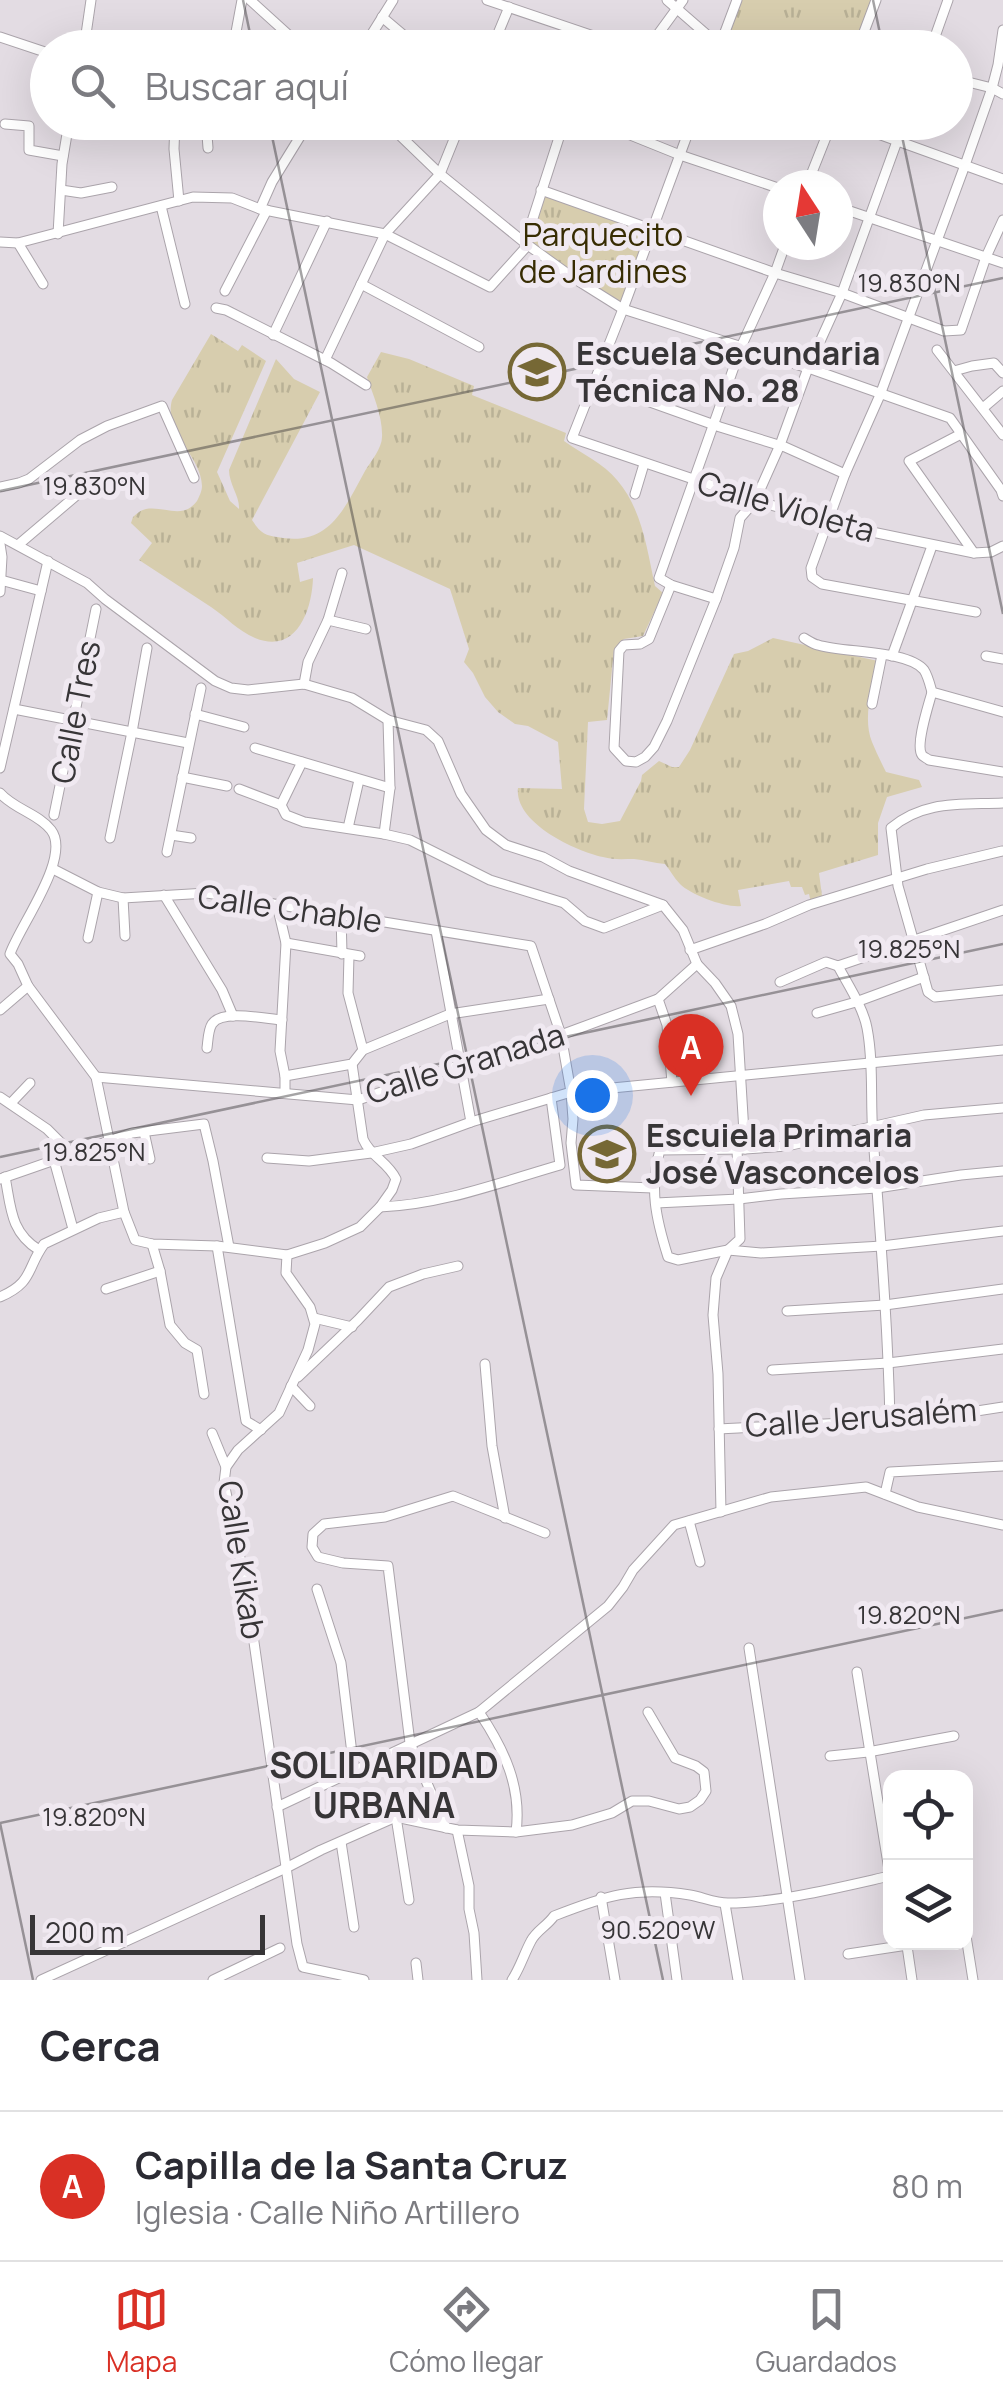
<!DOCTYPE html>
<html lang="es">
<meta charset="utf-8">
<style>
:root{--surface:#fff;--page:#f2f2f3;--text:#2b2b33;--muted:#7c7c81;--line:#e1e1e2;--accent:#d93025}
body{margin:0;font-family:Manrope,sans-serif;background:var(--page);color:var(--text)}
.controls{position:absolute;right:30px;bottom:30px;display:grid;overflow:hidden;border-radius:20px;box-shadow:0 10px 40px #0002}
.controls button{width:90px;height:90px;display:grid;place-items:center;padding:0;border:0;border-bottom:2px solid var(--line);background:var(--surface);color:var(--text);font:50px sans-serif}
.compass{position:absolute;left:763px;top:170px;width:90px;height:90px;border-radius:50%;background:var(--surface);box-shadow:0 10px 40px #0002;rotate:348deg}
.scale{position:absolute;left:30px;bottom:25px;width:235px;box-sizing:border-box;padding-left:10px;border:5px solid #373537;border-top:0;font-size:28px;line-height:35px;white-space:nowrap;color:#373537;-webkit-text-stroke:8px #f0e9f1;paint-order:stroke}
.you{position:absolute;left:592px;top:1095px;width:35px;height:35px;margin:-25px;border:8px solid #fff;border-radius:50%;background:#1a73e8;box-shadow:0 0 0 15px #1a73e833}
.badge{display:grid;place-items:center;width:65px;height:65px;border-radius:50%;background:var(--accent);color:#fff;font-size:32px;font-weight:700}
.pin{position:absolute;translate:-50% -82px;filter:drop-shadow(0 2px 5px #0008)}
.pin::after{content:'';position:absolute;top:52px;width:35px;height:30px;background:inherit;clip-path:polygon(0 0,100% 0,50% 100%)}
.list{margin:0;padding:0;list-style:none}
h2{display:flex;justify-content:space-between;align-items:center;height:130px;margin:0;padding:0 40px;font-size:42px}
h2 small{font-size:32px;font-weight:400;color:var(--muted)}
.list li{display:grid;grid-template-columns:65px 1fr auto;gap:30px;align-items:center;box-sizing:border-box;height:150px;padding:0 40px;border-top:2px solid var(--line)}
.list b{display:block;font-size:38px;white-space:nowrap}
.list p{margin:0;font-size:32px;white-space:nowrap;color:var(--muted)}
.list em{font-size:32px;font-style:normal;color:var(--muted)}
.icon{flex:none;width:55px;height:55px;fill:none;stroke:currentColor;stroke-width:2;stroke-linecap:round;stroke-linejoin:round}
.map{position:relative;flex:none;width:1003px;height:1980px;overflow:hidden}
.search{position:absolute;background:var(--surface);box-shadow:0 10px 40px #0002;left:30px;right:30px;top:30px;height:110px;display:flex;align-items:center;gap:25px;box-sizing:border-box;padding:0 35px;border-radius:55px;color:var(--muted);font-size:38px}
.sheet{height:280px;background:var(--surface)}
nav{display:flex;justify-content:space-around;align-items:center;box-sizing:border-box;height:140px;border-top:2px solid var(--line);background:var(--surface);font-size:28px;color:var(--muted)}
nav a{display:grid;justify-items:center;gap:5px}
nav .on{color:var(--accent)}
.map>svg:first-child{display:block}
.grass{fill:url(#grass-tufts)}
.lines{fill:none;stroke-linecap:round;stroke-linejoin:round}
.minor-casing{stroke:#aba4ab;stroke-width:11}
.minor{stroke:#fff;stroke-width:9}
.ticks{fill:none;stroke:#373537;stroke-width:2.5;stroke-opacity:0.45}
.labels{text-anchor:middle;stroke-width:10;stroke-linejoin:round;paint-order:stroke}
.park-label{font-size:32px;fill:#372c02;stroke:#f0e9f1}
.poi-label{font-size:32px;font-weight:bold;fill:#373537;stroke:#f0e9f1;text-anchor:start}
.street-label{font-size:32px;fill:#373537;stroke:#f0e9f1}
.neighbourhood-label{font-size:35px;font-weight:bold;fill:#373537;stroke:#f0e9f1}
.ticks-label{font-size:25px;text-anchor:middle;fill:#373537;stroke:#f0e9f1;stroke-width:10;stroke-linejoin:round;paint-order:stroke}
</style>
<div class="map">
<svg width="1003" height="1980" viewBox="0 0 1003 1980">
<defs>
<pattern id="grass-tufts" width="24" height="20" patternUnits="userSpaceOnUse" patternTransform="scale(2.5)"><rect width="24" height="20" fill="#d7cdae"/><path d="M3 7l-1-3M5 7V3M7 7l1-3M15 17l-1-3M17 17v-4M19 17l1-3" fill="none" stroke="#b9b196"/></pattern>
</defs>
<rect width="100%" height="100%" fill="#e3dce3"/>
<g class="grass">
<path d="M737 0H874L856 47 719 48Z"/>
<path d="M539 193 652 230 623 309 527 242Z"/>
<path d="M211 334 238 351 242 345 266 361 217 472 230 501 239 509C240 497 229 484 229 470L276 359 294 379 320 392 252 520C262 535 265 535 283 538 331 545 346 505 365 471 371 461 382 448 382 437 383 417 373 395 367 377L381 352 409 359 474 386 472 395 566 433 564 441C581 453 604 464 617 480 642 509 647 549 655 586L663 593 643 636 624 639 614 649 607 720 588 722 584 809 588 822 602 824 620 821 641 781 642 775 659 761 672 767H679L690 750 734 654 748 651 773 638 878 661C873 686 862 717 872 742 876 752 881 762 886 772L919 780 922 787 887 797 878 823V855L819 873 822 896 816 897V899L811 903 809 894 805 895 802 887H791L789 881 738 890 741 906C726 908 691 895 680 884 674 878 670 870 665 864 654 863 644 860 634 859 623 859 613 860 603 857 574 851 514 822 518 788L562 789 558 742 528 726 515 724 498 712 485 697 473 673 464 662 469 649 450 589 354 545 297 563 300 582 313 578C312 611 296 655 255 638 238 631 226 617 211 607 187 591 163 576 139 560L152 543 131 523 133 517C138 513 139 511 146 509 165 506 183 520 197 501 199 497 202 491 202 486 201 455 163 433 172 400Z"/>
</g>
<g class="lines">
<g class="minor-casing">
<g id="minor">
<path d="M250 0 303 48"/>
<path d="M487 0 629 48"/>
<path d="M667 0 722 48"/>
<path d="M382 17 414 44"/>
<path d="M0 37 48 53"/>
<path d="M84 48 91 0"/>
<path d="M233 48 242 0"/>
<path d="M363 48 393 0"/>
<path d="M492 48 509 7"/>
<path d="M648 48 683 0"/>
<path d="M719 48 737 0"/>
<path d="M858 48 876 0"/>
<path d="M931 48 948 0"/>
<path d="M956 79 992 88 1003 94"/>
<path d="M175 122 174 149 179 201"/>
<path d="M206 122 208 148"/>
<path d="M386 122 440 174 525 243 572 277 623 309 814 370 950 418 1001 490 1003 496"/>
<path d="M598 122 680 155 778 188"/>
<path d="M692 122 623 309 572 438 764 503 843 526 974 553 991 552 1003 546"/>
<path d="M845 122 1003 179"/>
<path d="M5 124 29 126V150L63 156"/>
<path d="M807 185 832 122"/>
<path d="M61 190 81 193 112 187"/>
<path d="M541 190 775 273 842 293 944 331 961 330 986 257 1003 220"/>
<path d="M161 206 185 304"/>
<path d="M838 207 1003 263"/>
<path d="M260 209 272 182 309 122"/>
<path d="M58 234 62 164 69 122"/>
<path d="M0 242 18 243 193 197 232 198 260 209 385 234 490 287 528 245"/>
<path d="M18 243 43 284"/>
<path d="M525 243 564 122"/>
<path d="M361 284 479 347"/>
<path d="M225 291 267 210"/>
<path d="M216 308 226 310 331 363 366 385"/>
<path d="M273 335 327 221"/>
<path d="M937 350 1003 435"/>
<path d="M325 360 385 234 440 174 461 122"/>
<path d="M954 371 972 366 994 363 1003 373"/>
<path d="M594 382 720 427 785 447 845 474"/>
<path d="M983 408 1003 391"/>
<path d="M961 434 909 461 974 553"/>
<path d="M0 487 19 483 29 479 80 440 107 426 162 406 194 478"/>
<path d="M635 494 644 464"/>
<path d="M0 536 87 583 105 599 215 681 231 688 248 690 304 684 352 698 388 720 426 730 438 741 461 794 486 830 506 845 543 857 569 871 663 905 683 930 697 964 715 983 731 1006 738 1034 745 1149"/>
<path d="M0 544 2 557 0 592"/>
<path d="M18 545 98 477"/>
<path d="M1 580 41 591"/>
<path d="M671 585 649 639 640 644 624 645 619 651 614 748 626 761 636 762 645 757 654 747 667 721 716 599 734 548 740 518 755 501 780 445 808 368 842 293 904 122"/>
<path d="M716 599 671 585 659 578 741 347 775 273 785 245"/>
<path d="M976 612 822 584 812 577 811 568 845 474 880 395 965 165 992 88 998 65 1003 30"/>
<path d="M328 620 366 629"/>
<path d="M804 638C809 641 813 644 818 645 843 653 908 650 924 670 928 676 930 685 932 692L1003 712"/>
<path d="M892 656 932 546"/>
<path d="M986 656 1003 659"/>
<path d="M304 684 308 662 328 620 342 573"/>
<path d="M932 692C929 704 915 745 922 755 923 757 927 758 929 760L1003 772"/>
<path d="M872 704 882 655"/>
<path d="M14 709 188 743"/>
<path d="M195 714 244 727"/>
<path d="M255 748 390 788"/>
<path d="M0 768 48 561"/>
<path d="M182 777 227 786"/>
<path d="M239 789 281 805"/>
<path d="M0 793C14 809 39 814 51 830 72 857 20 925 10 954L18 964 28 986 96 1077 124 1212 135 1240 152 1244 217 1246 287 1255 325 1243 360 1227 380 1207 392 1190 396 1179C388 1162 370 1156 363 1139L352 1064"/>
<path d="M1003 803C961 805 924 800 891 828L898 886 928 992 935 997 1003 990"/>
<path d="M281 805 286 815 304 822 384 834 410 840 490 880 564 903 585 921 604 928 663 905"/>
<path d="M281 805 302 762"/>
<path d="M54 815 96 609"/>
<path d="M348 828 359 780"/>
<path d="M384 834 390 788 388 720"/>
<path d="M171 835 191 838"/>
<path d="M110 838 132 732 147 648"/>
<path d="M167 852 201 688"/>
<path d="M53 869 98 892 123 898 207 893 531 946 561 1035 571 1092 573 1119 571 1143 576 1185 653 1188"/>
<path d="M164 895 222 990 233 1016"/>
<path d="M123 898 125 936"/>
<path d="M277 905 286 943 280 1051 285 1076V1092"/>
<path d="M341 914 342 954"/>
<path d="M436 931 471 1122"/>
<path d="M88 938 98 892"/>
<path d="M286 943 360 956"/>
<path d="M690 950 765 924 809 905 927 869 1002 851"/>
<path d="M349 955 348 993 363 1050"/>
<path d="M838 966C848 985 863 1007 867 1028 874 1064 870 1100 873 1136 880 1231 888 1326 890 1421"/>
<path d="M780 982 826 962 838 966 1003 910"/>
<path d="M658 999 667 1025 672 1082"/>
<path d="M0 1010 28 986"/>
<path d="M817 1013 856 1002 924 977"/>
<path d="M207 1048C208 1041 208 1030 212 1024 222 1009 266 1019 282 1020"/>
<path d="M285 1076 352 1064 363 1050 450 1014 549 999"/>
<path d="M96 1077 358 1100 460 1065 561 1035 658 999 697 964"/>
<path d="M0 1097 47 1129 73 1155"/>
<path d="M11 1103 30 1083"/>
<path d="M1003 1108 924 1115 787 1146 745 1149 660 1150C649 1188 656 1219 668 1257L678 1260 728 1250 761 1253 882 1246 1003 1231"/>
<path d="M144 1132 150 1159"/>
<path d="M267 1158 309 1161 371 1153 411 1144 471 1122 571 1092 1003 1050"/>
<path d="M54 1160 73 1229"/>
<path d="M5 1177C11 1207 10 1232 39 1250"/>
<path d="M0 1179 132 1133 204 1124 213 1161 229 1247"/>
<path d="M656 1203 739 1199 781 1194 877 1188 961 1175 1003 1171"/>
<path d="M380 1207C441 1205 501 1182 560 1165L551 1098"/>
<path d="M152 1244 160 1271 170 1325 185 1343 197 1350 204 1394"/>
<path d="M217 1246 246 1421 261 1430"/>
<path d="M287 1255 286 1273 310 1307 315 1324 308 1350 279 1413 238 1450 226 1467 224 1483 246 1586 297 1944 303 1967 364 1980"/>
<path d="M106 1289 160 1271"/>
<path d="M0 1297C34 1282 26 1269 44 1244L99 1218 124 1212"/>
<path d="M787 1311 885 1305 1003 1289"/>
<path d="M314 1318 352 1327"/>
<path d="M485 1364 492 1446 505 1518"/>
<path d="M772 1370 888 1363 1003 1349"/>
<path d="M298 1377 358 1320 389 1287 423 1274 458 1266"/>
<path d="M291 1386 310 1406"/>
<path d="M719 1429C814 1424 909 1423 1003 1407"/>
<path d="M212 1433 226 1467"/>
<path d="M885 1494 890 1472 1003 1466"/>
<path d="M721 1512 718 1374 713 1315 716 1278 728 1250 740 1239 737 1148"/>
<path d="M689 1521 700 1562"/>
<path d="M317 1589 341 1663 354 1770"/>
<path d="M749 1648 800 1980"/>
<path d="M479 1712C504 1749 522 1787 516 1832"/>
<path d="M830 1756 868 1752 954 1736"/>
<path d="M277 1807 479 1712 608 1606 623 1587 633 1570 674 1525 771 1497 866 1487 918 1507 1003 1525"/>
<path d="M396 1817 409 1900"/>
<path d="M446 1828 410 1743 388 1566 343 1563 318 1557 312 1547 313 1534 324 1524 385 1517 453 1496 545 1533"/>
<path d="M457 1830 469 1886V1909L474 1933 477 1980"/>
<path d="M341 1842 354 1927"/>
<path d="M665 1893 677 1980"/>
<path d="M601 1897 615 1980"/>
<path d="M725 1904 738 1980"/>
<path d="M966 1936 973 1980"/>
<path d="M907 1946 912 1980"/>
<path d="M848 1954 927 1942"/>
<path d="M416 1963 418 1980"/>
<path d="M41 1980 286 1868 321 1850 396 1817 457 1830 516 1832 572 1825 612 1813 632 1801H649L679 1809 690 1807 700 1800 706 1791 704 1772 696 1766 675 1758 648 1712"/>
<path d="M213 1980 280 1948"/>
<path d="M512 1980C520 1968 524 1954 531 1941 536 1931 547 1926 554 1916 605 1896 634 1886 690 1895 702 1897 715 1903 728 1903 777 1903 841 1887 890 1876L857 1672"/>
</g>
</g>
<use href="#minor" class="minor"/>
</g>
<path class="ticks" d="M243 0 253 48M873 0 883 48M269 122 663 1980M899 122 1003 614M0 491 1003 278M0 1157 1003 944M0 1823 33 1980M0 1823 1003 1610"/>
<defs>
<g id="school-ring" transform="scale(2.875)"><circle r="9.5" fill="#f0e9f1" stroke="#766835" stroke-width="1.5"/><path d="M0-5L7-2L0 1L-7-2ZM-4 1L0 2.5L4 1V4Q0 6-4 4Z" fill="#766835"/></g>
</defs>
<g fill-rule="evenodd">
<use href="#school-ring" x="537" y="372"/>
<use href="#school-ring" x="607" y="1154"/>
</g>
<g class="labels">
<g class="park-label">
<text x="603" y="246">Parquecito<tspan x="603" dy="37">de Jardines</tspan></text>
</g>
<g class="poi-label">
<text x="576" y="365">Escuela Secundaria<tspan x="576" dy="37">Técnica No. 28</tspan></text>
<text x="646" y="1147">Escuiela Primaria<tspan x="646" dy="37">José Vasconcelos</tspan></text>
</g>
<g class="street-label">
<text transform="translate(786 507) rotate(16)" y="11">Calle Violeta</text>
<text transform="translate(76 712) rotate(-79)" y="11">Calle Tres</text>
<text transform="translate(290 909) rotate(8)" y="11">Calle Chable</text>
<text transform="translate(465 1064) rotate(-17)" y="11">Calle Granada</text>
<text transform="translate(861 1418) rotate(-4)" y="11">Calle Jerusalém</text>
<text transform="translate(241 1560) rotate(81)" y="11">Calle Kikab</text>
</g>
<g class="neighbourhood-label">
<text x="384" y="1778">SOLIDARIDAD<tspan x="384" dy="40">URBANA</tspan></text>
</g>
</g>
<g class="ticks-label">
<text x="909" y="292">19.830°N</text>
<text x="94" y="495">19.830°N</text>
<text x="909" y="958">19.825°N</text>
<text x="94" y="1161">19.825°N</text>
<text x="909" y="1624">19.820°N</text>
<text x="94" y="1826">19.820°N</text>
<text x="658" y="1939">90.520°W</text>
</g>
</svg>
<div class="controls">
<button><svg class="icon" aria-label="locate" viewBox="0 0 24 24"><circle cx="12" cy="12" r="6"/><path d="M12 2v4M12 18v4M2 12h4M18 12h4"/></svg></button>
<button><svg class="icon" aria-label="layers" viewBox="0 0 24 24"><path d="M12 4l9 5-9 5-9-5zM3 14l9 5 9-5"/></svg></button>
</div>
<svg class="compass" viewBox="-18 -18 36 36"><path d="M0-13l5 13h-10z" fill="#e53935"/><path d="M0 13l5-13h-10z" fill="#7c7c81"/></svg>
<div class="scale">200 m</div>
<div class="you"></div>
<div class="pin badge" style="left:691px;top:1096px">A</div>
<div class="search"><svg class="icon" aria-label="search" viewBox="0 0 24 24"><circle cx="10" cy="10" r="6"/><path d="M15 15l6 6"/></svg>Buscar aquí</div>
</div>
<section class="sheet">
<h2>Cerca<small></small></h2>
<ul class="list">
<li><span class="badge">A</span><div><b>Capilla de la Santa Cruz</b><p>Iglesia · Calle Niño Artillero</p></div><em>80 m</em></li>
</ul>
</section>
<nav>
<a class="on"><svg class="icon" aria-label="map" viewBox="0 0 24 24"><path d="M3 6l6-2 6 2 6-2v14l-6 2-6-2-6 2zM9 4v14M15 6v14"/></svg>Mapa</a>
<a><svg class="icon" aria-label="directions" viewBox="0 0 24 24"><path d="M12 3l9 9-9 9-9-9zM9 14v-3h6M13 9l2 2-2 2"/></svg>Cómo llegar</a>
<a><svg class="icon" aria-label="saved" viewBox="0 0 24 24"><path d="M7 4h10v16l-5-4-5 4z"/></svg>Guardados</a>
</nav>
